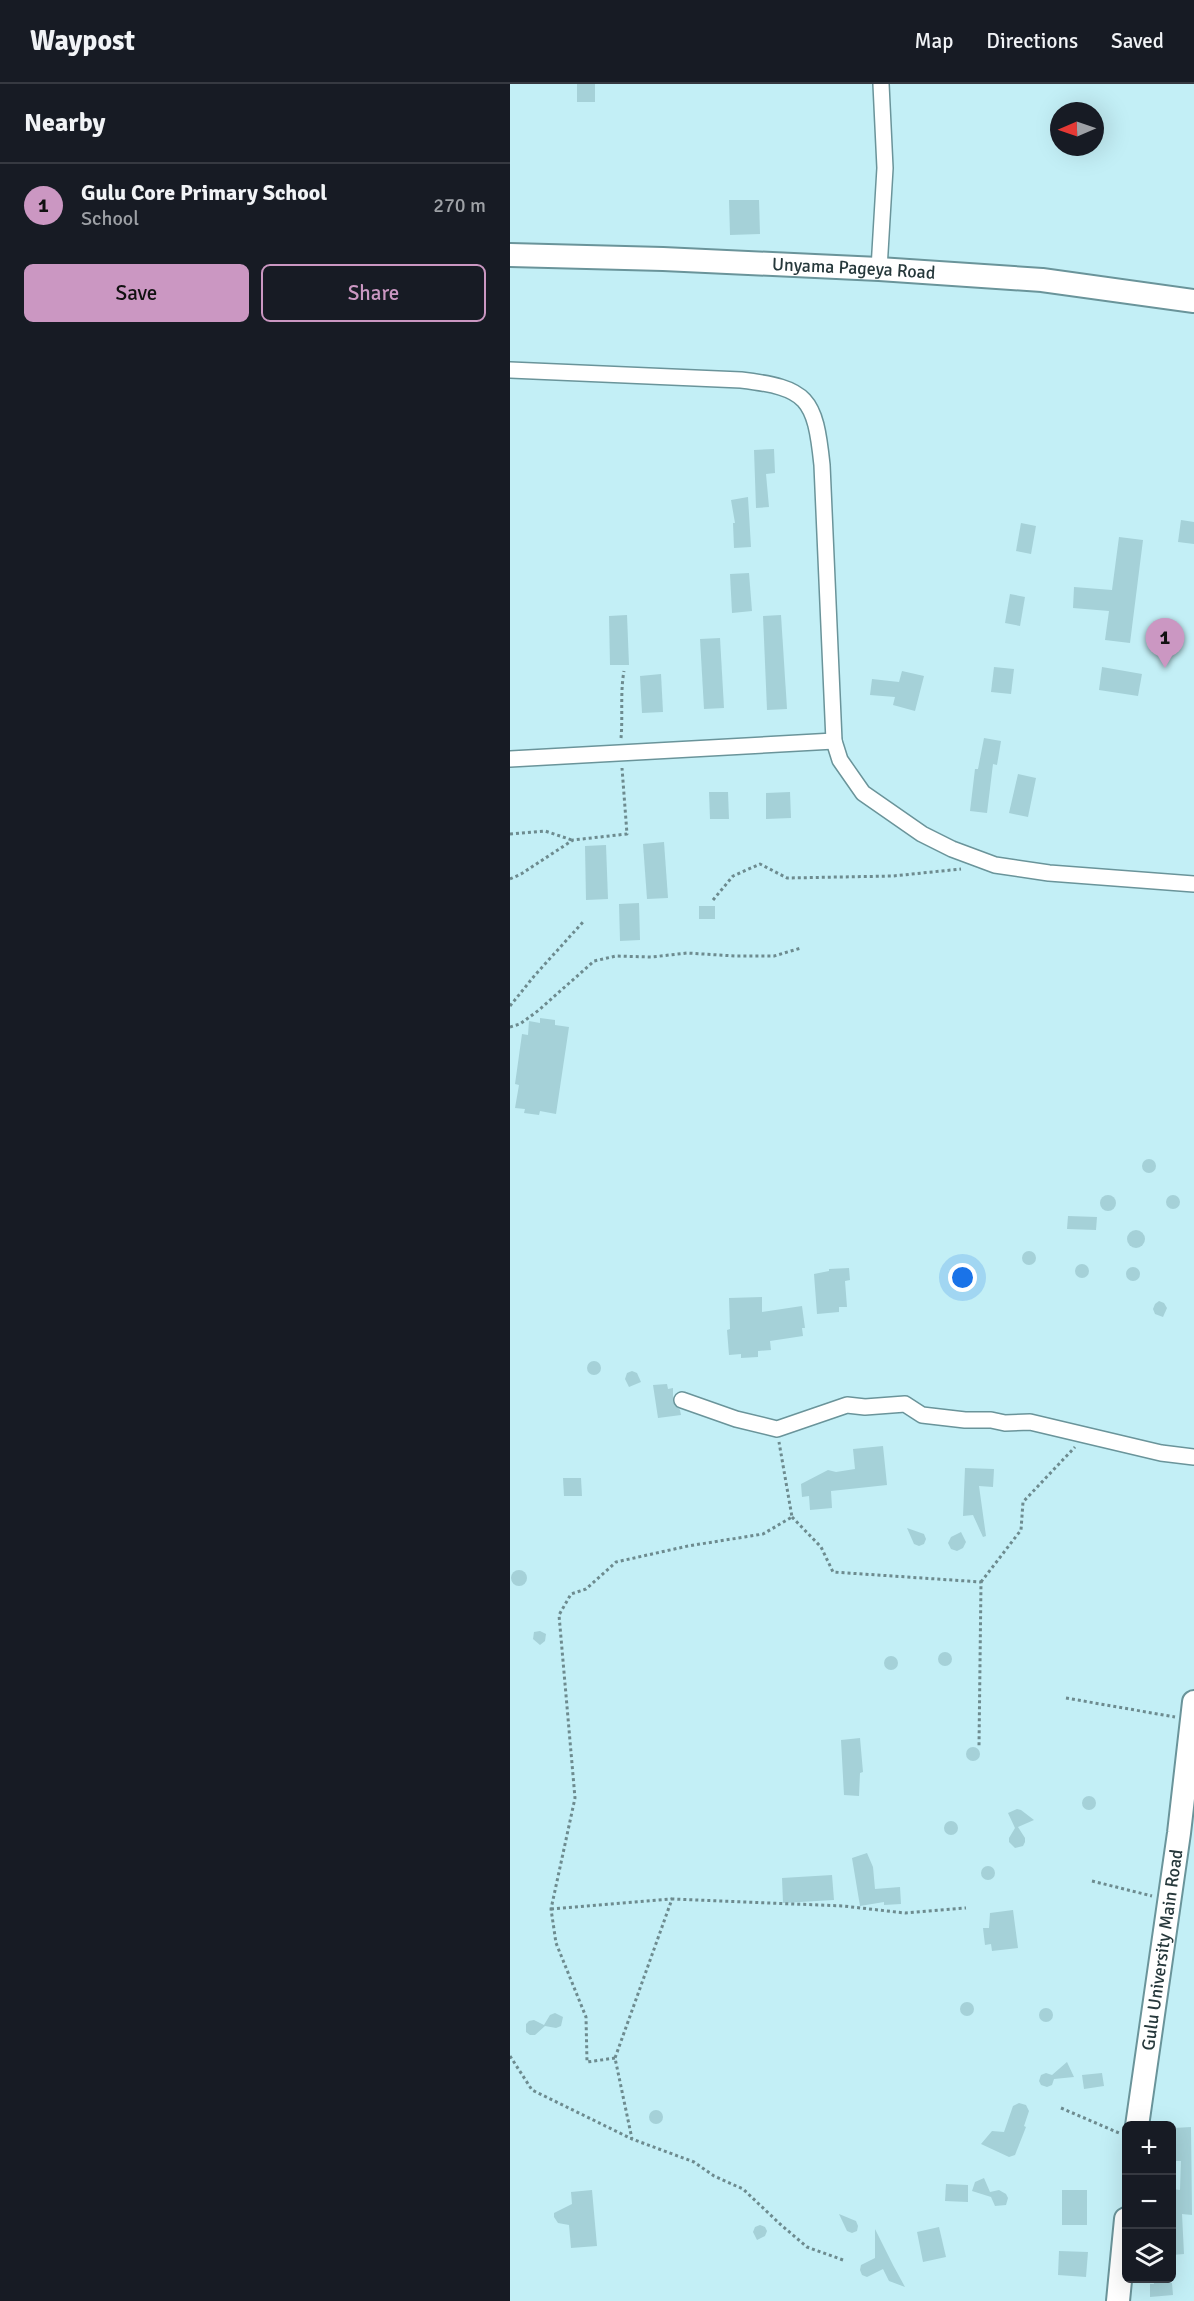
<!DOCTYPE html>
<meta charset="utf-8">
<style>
:root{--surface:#171b24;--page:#20242c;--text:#f1f3f6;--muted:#9ea1a6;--line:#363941;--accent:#cb97c2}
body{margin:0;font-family:Signika,sans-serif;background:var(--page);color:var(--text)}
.controls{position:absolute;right:18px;bottom:18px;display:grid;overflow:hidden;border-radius:9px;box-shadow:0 6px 24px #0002}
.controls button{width:54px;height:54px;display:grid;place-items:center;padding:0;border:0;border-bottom:2px solid var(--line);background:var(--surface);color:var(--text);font:30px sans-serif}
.compass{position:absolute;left:540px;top:18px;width:54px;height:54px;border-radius:50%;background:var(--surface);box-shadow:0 6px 24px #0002;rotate:268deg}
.you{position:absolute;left:453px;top:1194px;width:21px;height:21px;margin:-15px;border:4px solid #fff;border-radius:50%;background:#1a73e8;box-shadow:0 0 0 9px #1a73e833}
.badge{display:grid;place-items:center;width:39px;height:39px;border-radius:50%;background:var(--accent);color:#111;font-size:20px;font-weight:700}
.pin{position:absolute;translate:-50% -50px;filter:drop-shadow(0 2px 3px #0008)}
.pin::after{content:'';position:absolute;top:32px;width:21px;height:18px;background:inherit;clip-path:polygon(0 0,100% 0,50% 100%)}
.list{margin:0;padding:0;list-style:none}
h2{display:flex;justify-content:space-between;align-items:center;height:78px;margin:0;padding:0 24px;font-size:26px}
h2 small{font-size:20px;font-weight:400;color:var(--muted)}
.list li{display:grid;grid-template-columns:39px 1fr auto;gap:18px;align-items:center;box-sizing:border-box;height:84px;padding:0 24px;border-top:2px solid var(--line)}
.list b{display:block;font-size:22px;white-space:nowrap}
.list p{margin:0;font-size:20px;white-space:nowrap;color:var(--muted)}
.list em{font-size:20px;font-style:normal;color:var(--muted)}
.actions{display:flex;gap:12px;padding:18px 24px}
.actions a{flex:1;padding:14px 0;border:2px solid var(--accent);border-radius:9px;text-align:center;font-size:21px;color:var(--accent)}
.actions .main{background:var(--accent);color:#111}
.icon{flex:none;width:33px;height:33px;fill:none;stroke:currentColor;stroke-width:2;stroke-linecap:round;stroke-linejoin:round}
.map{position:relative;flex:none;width:684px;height:2217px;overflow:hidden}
header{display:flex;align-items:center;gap:36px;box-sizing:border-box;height:84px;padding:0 30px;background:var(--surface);border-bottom:2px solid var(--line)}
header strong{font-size:28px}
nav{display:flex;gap:33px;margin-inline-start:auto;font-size:21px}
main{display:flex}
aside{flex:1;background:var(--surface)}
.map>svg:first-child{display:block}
.building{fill:#a5d1d8}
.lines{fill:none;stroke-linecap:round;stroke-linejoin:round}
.street-casing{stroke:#6a949a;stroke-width:18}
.secondary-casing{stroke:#6a949a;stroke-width:26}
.path{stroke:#6d8b8f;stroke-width:3;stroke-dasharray:3 3;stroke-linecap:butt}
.street{stroke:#fff;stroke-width:15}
.secondary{stroke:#fff;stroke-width:22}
.labels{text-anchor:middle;stroke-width:6;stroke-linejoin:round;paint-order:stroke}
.street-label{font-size:18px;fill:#26383b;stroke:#fff}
</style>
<header>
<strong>Waypost</strong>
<nav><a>Map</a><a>Directions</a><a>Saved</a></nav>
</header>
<main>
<aside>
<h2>Nearby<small></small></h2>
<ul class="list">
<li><span class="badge">1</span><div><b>Gulu Core Primary School</b><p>School</p></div><em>270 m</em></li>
</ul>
<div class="actions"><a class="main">Save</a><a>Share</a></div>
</aside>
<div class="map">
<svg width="684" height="2217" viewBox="0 0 684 2217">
<rect width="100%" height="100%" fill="#c3eff6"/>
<g class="building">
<rect x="67" y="0" width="18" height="18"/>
<path d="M219 116H249L250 150 220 151Z"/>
<path d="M264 365 265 389 256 390 259 423 246 424 244 366Z"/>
<path d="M238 413 241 463 224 464 223 439H225L221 416Z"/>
<path d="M671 436 684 438V460L668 458Z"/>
<path d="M511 439 526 442 521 470 506 467Z"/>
<path d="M609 453 633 456 620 559 595 556 599 527 563 524 564 503 602 506Z"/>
<path d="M239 489 242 527 222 529 220 490Z"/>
<path d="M500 510 515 513 510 542 495 539Z"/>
<path d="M117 531 119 581H100L99 532Z"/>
<path d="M271 531 277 625 257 626 253 532Z"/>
<path d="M210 554 214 624 194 625 190 555Z"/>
<path d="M484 583 504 585 501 610 481 608Z"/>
<path d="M592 583 632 590 628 612 589 606Z"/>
<path d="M392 587 414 592 405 627 383 621 385 613 360 611 362 595 389 598Z"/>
<path d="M151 590 153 628 132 629 130 592Z"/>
<path d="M474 654 491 657 487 681 483 680 477 729 460 727 465 685H468Z"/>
<path d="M508 690 526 694 518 733 499 729Z"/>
<path d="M199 708H218L219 735H200Z"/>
<path d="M280 708 281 734 256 735V709Z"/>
<path d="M154 758 158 814 137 815 133 760Z"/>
<path d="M96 761 98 815 76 816 75 762Z"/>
<path d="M129 819 130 856 110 857 109 820Z"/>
<rect x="189" y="822" width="16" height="13"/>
<path d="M30 934 45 936V941L59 943 46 1030 30 1027 29 1031 14 1029 15 1025 5 1024 9 1001 5 1000 12 950 18 951 19 937 30 939Z"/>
<circle cx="639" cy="1082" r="7"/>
<circle cx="663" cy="1118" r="7"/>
<circle cx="598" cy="1119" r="8"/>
<path d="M558 1132 587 1133 586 1146 557 1145Z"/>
<circle cx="626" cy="1155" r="9"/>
<circle cx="519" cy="1174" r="7"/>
<circle cx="572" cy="1187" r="7"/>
<circle cx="623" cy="1190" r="7"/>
<path d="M339 1184 340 1196 335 1197 337 1223H329V1228L307 1230 304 1190 319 1187V1185Z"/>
<path d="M252 1213V1228L292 1222 295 1244H292L293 1252 260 1257 261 1266 248 1267V1273L231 1274V1270L219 1271 217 1246 220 1245 219 1214Z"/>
<path d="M649 1217 654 1219 657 1224 653 1233 645 1230 643 1225 645 1220Z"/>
<circle cx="84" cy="1284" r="7"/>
<path d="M122 1287 127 1289 131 1298 119 1303 115 1295 117 1289Z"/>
<path d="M157 1300 158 1305 163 1304V1318L170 1326 171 1331 148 1334 143 1301Z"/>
<path d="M373 1362 377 1401 321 1407 322 1424 300 1426 299 1412 292 1413 291 1400 318 1386 326 1388 345 1385 343 1365Z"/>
<path d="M455 1384 484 1385 483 1403 469 1402 476 1452 473 1453 463 1431 453 1432Z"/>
<path d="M53 1394H71L72 1412H54Z"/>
<path d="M397 1444 414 1450 416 1455 414 1460 409 1462 404 1460Z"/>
<path d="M451 1448 456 1458 453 1464 447 1467 441 1465 438 1459 441 1453Z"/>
<circle cx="9" cy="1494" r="8"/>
<path d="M30 1547 36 1550 35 1557 30 1561 23 1555 24 1548Z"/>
<circle cx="435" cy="1575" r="7"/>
<circle cx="381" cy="1579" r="7"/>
<path d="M350 1654 353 1688 350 1689 349 1712 334 1711 331 1656Z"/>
<circle cx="463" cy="1670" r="7"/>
<circle cx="579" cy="1719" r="7"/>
<path d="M507 1725 511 1726 524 1736 508 1743 515 1754V1758L513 1762 505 1764 499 1758V1754L505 1744 498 1729Z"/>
<circle cx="441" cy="1744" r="7"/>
<path d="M357 1769 363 1783 365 1805 390 1803 391 1820 374 1821V1818L350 1822 342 1774Z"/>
<circle cx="478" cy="1789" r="7"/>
<path d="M322 1791 324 1816 273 1819 272 1794Z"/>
<path d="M503 1826 508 1864 482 1867 481 1860 475 1861 473 1844H479L480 1829Z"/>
<circle cx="457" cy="1925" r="7"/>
<circle cx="536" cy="1931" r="7"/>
<path d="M45 1929 53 1933 51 1942 46 1944 35 1942 25 1951H20L16 1948V1940L19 1937 24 1936 34 1941 40 1931Z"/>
<path d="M557 1978 564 1993 544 1995 542 2001 537 2003 531 2001 529 1997 531 1991 536 1989 542 1991Z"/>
<path d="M592 1989 594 2002 574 2005 572 1991Z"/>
<path d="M509 2019 516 2021 519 2027 514 2042 516 2043 505 2071 499 2073 471 2060 482 2047 494 2048 503 2022Z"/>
<circle cx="146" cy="2033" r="7"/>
<path d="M681 2043 682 2131 672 2130 674 2170 662 2171V2105L670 2106 671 2077H666L664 2044Z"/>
<path d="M474 2094 480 2108 489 2106 496 2110 498 2114 496 2121 485 2122 481 2113 462 2107 465 2098Z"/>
<path d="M436 2100 458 2101V2118L435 2117Z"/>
<path d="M82 2106 87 2162 61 2164 59 2141 48 2139 44 2133V2129L62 2120 61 2108Z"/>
<rect x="552" y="2106" width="25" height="35"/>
<path d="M329 2130 346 2137 348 2142 347 2147 342 2149 337 2147Z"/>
<path d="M250 2141 255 2143 257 2147 255 2152 247 2156 243 2148 245 2143Z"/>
<path d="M429 2143 436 2173 413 2178 407 2148Z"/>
<path d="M365 2145 383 2181 395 2203 379 2197 373 2185 357 2193 352 2191 350 2186 351 2181 365 2174Z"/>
<path d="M549 2167 578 2168 576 2193 548 2191Z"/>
<path d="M643 2194H659V2199H662L663 2211 640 2213V2200H644Z"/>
</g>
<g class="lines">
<g class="street-casing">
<g id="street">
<path d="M369 185 375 84 371 0"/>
<path d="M0 286 231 296C298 304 305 314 312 381L324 657 330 676 353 709 412 750 442 765 485 781 539 789 684 800"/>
<path d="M0 675 324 657"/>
<path d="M172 1316 226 1335 267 1345 337 1321 355 1323 395 1320 412 1331 455 1336H481L495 1339 520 1338 651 1369 684 1373"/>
</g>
</g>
<g class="secondary-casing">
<g id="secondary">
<path id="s1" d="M0 171 153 175 369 185 532 196 684 217"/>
<path id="s2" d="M627 2042 669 1749 684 1618"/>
<path d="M608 2217 616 2135"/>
</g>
</g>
<g class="path">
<path d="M111 654C113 632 110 609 114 587"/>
<path d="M0 750 35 747 62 756"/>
<path d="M0 795 11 790 63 756 117 750 112 684"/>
<path d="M203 816 223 792 250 780 277 794 383 792 451 785"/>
<path d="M0 922 25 891 73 838"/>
<path d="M0 943 10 940 29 926 84 877 106 872 142 873 177 869 225 872H264L291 864"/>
<path d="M282 1433 311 1463 323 1488 471 1498 469 1662"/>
<path d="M471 1498 511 1446 513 1418 565 1363"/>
<path d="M556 1614 665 1633"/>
<path d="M582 1797 642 1812"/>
<path d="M41 1825 162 1815"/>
<path d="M0 1972 22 2006 122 2055"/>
<path d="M105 1974 77 1978 76 1933 46 1859 41 1825 65 1714 49 1531 61 1510 76 1505 106 1478 178 1462 253 1450 282 1433 269 1358"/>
<path d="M551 2024 609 2049"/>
<path d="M333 2176 297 2163 270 2140 233 2105 204 2092 184 2078 122 2055 105 1974 162 1815 333 1822 395 1829 456 1824"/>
</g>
<use href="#street" class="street"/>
<use href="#secondary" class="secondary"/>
</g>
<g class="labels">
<g class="street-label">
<text dy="6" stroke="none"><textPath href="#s1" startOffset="344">Unyama Pageya Road</textPath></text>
<text dy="6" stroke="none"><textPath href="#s2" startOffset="178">Gulu University Main Road</textPath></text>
</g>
</g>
</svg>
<div class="controls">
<button>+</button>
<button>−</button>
<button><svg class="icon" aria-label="layers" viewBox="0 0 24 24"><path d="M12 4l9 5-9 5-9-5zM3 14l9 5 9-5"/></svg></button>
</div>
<svg class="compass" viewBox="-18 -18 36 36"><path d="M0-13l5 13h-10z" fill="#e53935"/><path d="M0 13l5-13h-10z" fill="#9ea1a6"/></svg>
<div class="you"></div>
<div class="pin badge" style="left:655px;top:584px">1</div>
</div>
</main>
